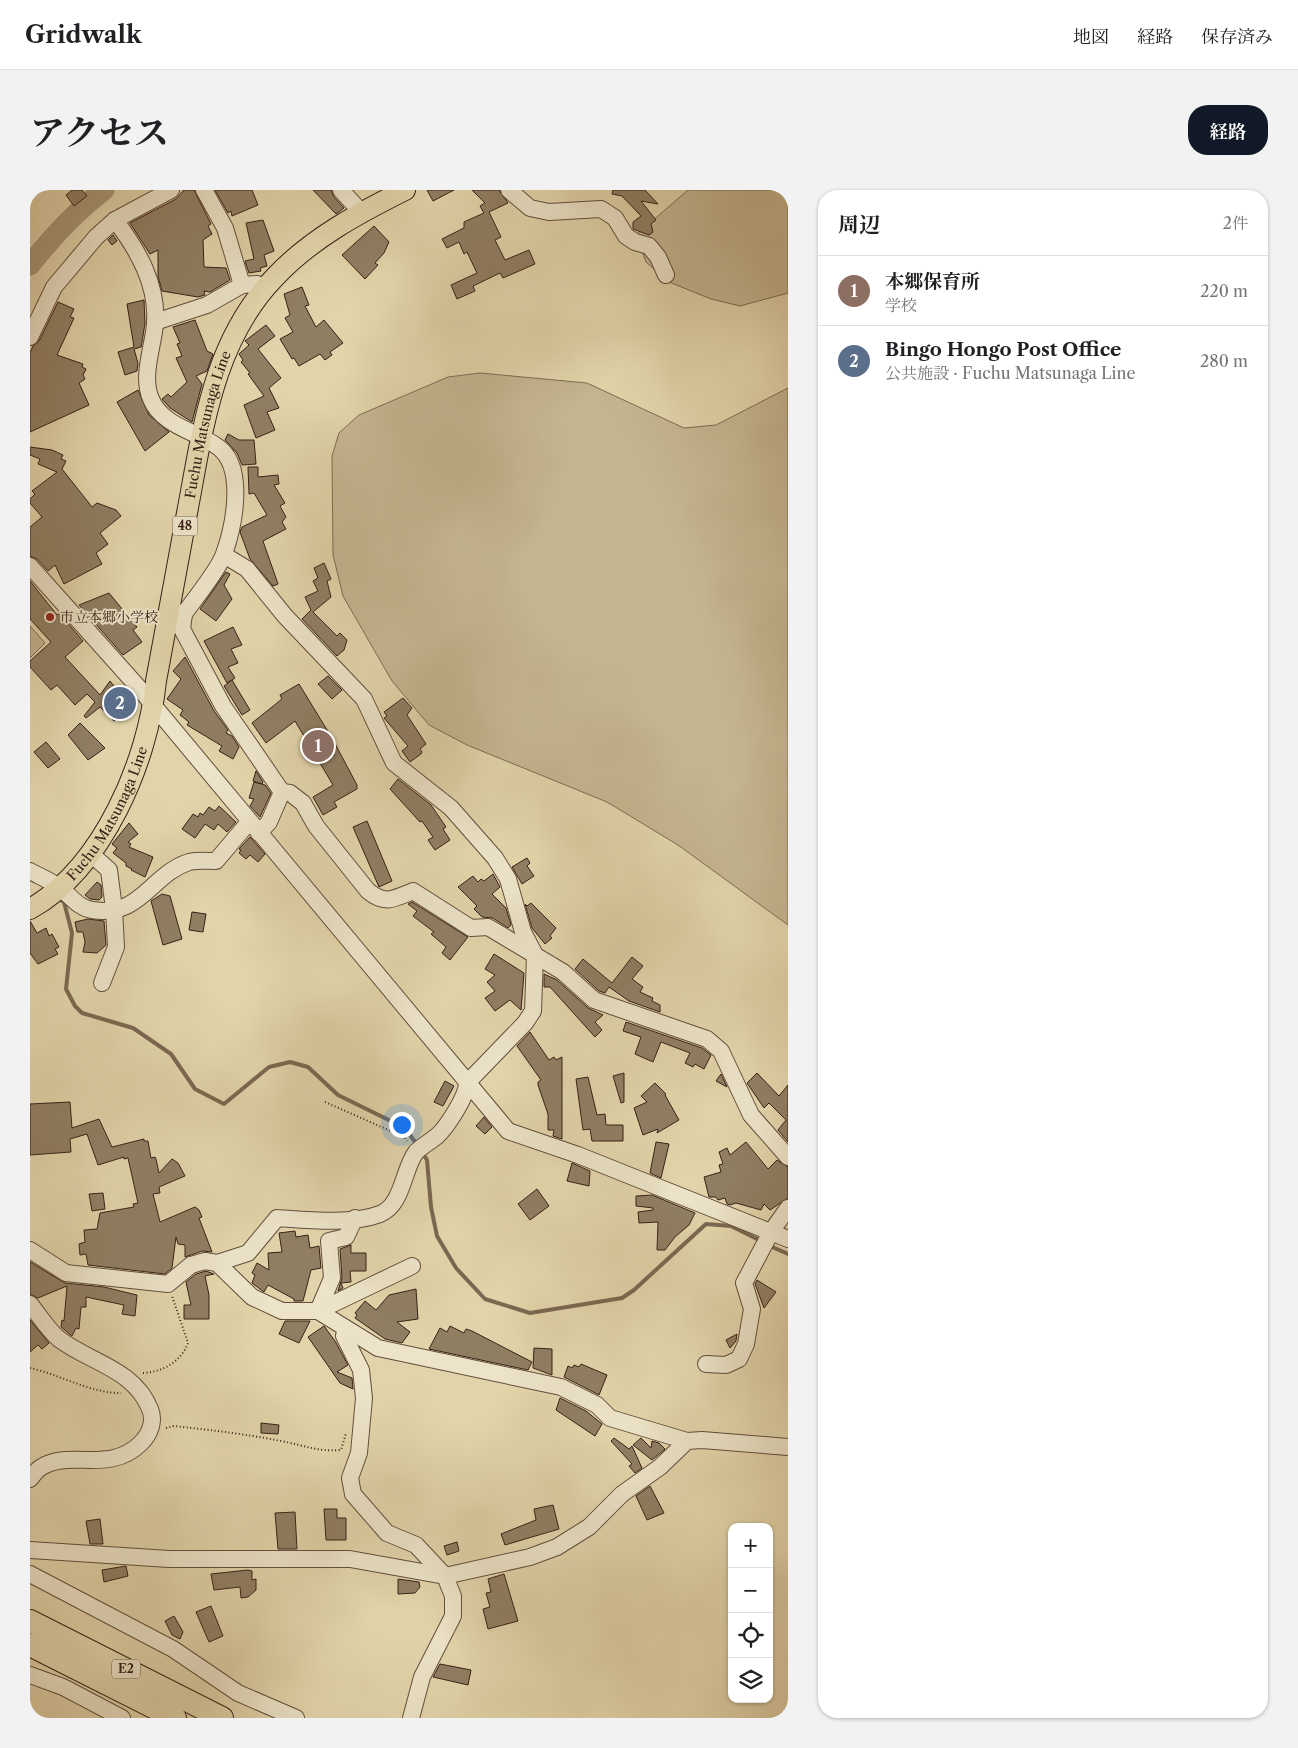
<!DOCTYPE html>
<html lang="ja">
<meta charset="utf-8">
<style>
:root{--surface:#fff;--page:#f2f2f2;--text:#202124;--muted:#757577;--line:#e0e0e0;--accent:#111827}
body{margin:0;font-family:"Libre Caslon Text","Noto Serif JP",serif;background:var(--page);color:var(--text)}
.controls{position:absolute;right:15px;bottom:15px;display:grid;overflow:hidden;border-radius:10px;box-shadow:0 1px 4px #0004}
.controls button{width:45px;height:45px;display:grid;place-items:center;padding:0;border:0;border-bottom:1px solid var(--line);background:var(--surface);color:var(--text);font:25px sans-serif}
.you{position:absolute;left:371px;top:934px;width:18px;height:18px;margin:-12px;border:4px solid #fff;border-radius:50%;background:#1a73e8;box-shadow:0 0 0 8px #1a73e833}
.badge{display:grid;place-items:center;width:32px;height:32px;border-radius:50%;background:var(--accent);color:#fff;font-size:16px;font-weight:700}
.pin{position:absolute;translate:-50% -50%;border:2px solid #fff;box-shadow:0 1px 5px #0006}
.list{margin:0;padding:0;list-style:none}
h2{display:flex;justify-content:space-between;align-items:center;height:65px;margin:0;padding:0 20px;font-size:21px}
h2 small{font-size:16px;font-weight:400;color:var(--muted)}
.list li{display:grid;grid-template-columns:32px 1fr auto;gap:15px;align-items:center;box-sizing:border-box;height:70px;padding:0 20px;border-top:1px solid var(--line)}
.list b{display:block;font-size:19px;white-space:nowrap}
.list p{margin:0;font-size:16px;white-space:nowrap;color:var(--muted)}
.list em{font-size:16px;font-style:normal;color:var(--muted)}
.icon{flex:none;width:28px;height:28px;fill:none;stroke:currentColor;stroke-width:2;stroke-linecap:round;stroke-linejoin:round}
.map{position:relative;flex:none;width:758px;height:1528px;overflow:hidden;border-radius:20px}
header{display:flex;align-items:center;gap:30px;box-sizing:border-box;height:70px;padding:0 25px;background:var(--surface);border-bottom:1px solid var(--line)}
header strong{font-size:24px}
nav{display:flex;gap:28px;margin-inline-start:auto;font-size:18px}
.intro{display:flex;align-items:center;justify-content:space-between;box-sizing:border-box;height:120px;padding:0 30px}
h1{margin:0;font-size:35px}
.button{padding:12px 22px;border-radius:20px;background:var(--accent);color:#fff;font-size:18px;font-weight:700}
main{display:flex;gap:30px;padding:0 30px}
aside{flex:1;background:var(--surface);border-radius:20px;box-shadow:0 1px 4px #0004}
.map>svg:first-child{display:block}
.green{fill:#c5b691;stroke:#7e6c54}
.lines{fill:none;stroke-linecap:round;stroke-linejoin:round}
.stream{stroke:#7b6851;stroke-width:4}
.river{stroke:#a89778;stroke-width:21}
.building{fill:#907e63;stroke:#372117}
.minor-casing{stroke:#624e3c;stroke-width:18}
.major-casing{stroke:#372117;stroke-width:22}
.highway-casing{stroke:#372117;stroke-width:24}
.path{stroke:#372117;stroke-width:2;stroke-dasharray:1 2.5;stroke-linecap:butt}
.minor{stroke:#ece3c8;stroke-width:16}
.major{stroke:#e2d4aa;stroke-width:20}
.highway{stroke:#e2d4aa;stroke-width:22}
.poi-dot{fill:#8f2418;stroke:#ece3c8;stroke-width:2}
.labels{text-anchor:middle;stroke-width:4;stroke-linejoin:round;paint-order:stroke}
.shield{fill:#ece3c8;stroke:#6d5b4c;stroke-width:1}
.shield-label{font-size:12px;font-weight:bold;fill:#372117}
.street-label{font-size:14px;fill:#372117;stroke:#ece3c8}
.poi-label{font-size:14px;fill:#372117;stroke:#ece3c8;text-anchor:start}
</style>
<header>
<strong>Gridwalk</strong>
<nav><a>地図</a><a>経路</a><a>保存済み</a></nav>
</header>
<div class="intro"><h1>アクセス</h1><a class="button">経路</a></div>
<main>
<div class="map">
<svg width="758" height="1528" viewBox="0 0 758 1528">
<rect width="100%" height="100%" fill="#e2d4aa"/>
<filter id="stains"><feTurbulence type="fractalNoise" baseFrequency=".004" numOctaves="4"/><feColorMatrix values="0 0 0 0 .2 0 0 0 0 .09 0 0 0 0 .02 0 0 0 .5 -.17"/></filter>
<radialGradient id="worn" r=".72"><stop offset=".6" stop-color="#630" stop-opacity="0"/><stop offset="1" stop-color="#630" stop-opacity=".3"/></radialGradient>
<g class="green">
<path d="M658 0H758V103L710 116 681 109 639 92 616 72 606 45Z"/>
<path d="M450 183 557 193 654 238 686 235 758 198V735L648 655 577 612 437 555 399 535 362 491 313 406 303 365 302 266 309 243 329 225 418 187Z"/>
<path d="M0 436 15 453 0 468Z"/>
</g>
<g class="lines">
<g class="stream">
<path d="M27 707 34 712 42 743 36 799 45 816 52 823 103 838 141 864 165 899 194 914 239 877 260 872 278 877 308 905 375 938 388 956"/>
<path d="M392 962 397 970 401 1017 407 1046 426 1078 455 1109 500 1123 592 1108 604 1100 676 1034 701 1036 731 1051"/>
<path d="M740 1056 758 1064"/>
</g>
<path class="river" d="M0 75C22 47 45 22 74 0"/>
</g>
<g class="building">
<path d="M42 0H52L57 6 44 16 36 5Z"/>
<path d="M154 0H164L181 34 178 36 182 44 173 50 174 77 196 78 200 90 180 102 174 101 175 105 168 107 132 101 128 86V60L120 64 100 33 146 9Z"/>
<path d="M185 0H222L228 15 202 26 201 21 198 23Z"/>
<path d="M283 0H301L304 7 314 18 306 24Z"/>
<path d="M397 0H424L403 11Z"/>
<path d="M442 0H469L478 13 459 22 471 47 465 50 475 70 499 60 505 74 473 88 470 83 443 96 445 101 427 109 421 95 447 83 437 62 434 64 429 52 417 58 412 49 434 38V32L454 23 450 16 455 13Z"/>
<path d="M583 0H615L628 14 611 11 626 30 621 34 623 42 619 45 603 39V32L611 26 592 6 582 4Z"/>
<path d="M233 30 244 61 234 65 237 76 230 78 231 81 219 83 215 71 224 69 216 33Z"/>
<path d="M344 36 359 52 354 63 345 73 348 75 335 89 312 65Z"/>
<path d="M83 45 87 51 82 55 78 50Z"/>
<path d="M272 97 279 115 275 116 286 137 294 130 313 153 300 162 302 165 295 170 290 164 269 176 264 168 262 169 250 149 263 142 255 128 260 125 254 104Z"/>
<path d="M114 110 115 133 112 152 111 157 104 159 108 173 107 181 95 185 88 162 104 157 97 114Z"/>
<path d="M28 112 44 119 40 127 44 128 27 165 53 174 52 177 56 179 53 185 55 189 49 193 59 215 0 242V163L3 156 9 151Z"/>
<path d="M165 130 177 161 183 164 177 181 166 186 172 194 162 232 140 218 132 209 138 204 141 207 157 192 146 168 152 166 147 154 150 153 143 137Z"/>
<path d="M236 135 245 146 228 159 251 188 239 198 249 218 237 222 245 240 226 248 214 215 234 206 218 184 220 183 211 172 213 170 209 164 219 155 215 151Z"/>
<path d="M108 200 119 225 139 242 115 261 87 212Z"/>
<path d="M198 244 209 250H224L226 274 212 275 207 263 195 250Z"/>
<path d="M0 257 22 260 33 265 31 269 36 271 32 279 62 317 67 313 86 320 91 326 70 343 78 354 66 363 72 374 34 394 25 375 18 381 7 369 0 366V337L12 327 0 313V309L5 304 2 301 27 282 8 274 10 269 0 265Z"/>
<path d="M218 277H228V287L248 285 249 294 244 295 255 313 250 316 256 327 252 332 256 339 233 351 248 394 243 396 220 369 210 342 212 337 237 325 224 303 219 304Z"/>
<path d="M294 373 301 389 297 391 301 407 283 422 307 446 310 443 317 450 314 460 307 466 272 429 281 420 275 407 288 401 283 391 288 388 284 378Z"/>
<path d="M196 382 200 384 194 395 202 409 186 431 170 419Z"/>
<path d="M0 391 27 425 29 423 53 451 35 467 70 505 80 491 88 501 94 497 108 513 84 531 70 517 56 528 54 526 65 512 57 504 45 515 27 495 21 500 0 477V471L21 452 0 429Z"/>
<path d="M79 403 107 437 103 440 112 452 93 465 49 415Z"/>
<path d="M203 437 212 455 201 459 208 473 198 477 205 488 197 493 174 451Z"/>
<path d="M155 467 184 521 198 540 196 543 202 546 209 557 203 569 189 561 192 556 157 535 159 532 150 525 153 520 137 509 151 489 143 481Z"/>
<path d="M298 486 312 500 302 509 288 494Z"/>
<path d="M202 490 220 520 212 525 194 496Z"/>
<path d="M269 494 302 548 327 595V599L304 612 307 617 293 625 283 607 303 595 265 531 236 553 222 533 252 509 250 505Z"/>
<path d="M373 508 382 518 377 525 396 554 390 559 392 562 391 564 380 572 372 561 378 556 354 528 357 526 354 522Z"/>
<path d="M50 533 75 558 58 570 38 545Z"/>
<path d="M16 552 30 569 18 578 4 562Z"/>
<path d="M226 581 233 592 232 594 223 591Z"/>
<path d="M368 589 401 615 416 637 413 639 420 650 405 660 398 650 403 647 392 631 390 632 360 599Z"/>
<path d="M224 592 235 595 241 603 230 627 220 616 224 609 219 608Z"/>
<path d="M189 616 206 632 197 642 188 634 184 640 175 634 165 648 152 639 163 624 168 627 170 623 173 625 179 617 185 621Z"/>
<path d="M337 631 362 691 349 697 323 637Z"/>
<path d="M99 633 108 644 98 652 101 654 99 657 123 667 115 687 101 680 102 679 96 676V673L83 663 87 658 82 654Z"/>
<path d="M220 647 235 664 228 672 220 665 216 669 209 663 211 660 209 659Z"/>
<path d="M497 668 500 673 497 676 504 686 492 694 482 677Z"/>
<path d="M463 684 470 697 462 704 476 718 481 735 478 738 463 728 452 727 444 719 447 716 428 697 443 686 448 692 451 689 454 691Z"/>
<path d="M67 692 71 695 72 707 69 710 60 709 55 705Z"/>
<path d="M132 704 140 706 152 749 133 755 121 711Z"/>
<path d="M382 712 438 747 420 770 412 763 416 757 401 744 404 742 383 726 387 721 378 714Z"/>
<path d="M501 713 526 738 520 746 522 748 515 754 502 738 495 714 497 716Z"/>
<path d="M162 722 176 724 173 742 159 740Z"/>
<path d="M58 729 74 731 76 755 67 763 53 762 55 752 53 742H47L45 732Z"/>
<path d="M0 731 7 743 16 738 19 746 22 744 29 757 25 759 28 764 8 774 0 763Z"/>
<path d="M464 764 494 783 491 820 480 810 465 821 455 808 465 801 457 792 465 785 455 779Z"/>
<path d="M602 767 613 776 602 789 613 797 610 802 623 808 622 811 630 815V822L599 811 579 797 575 803 569 801 545 779 553 769 582 793Z"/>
<path d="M514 784 527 790 558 818 573 825 565 832 572 840 565 847 520 797H514Z"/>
<path d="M596 832 672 858 681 865 674 879 665 874 663 877 655 873 660 863 631 852 623 872 605 864 611 847 593 841Z"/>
<path d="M500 842 519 870 524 867 526 870 532 867V949L523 946 524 940H518V924L508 895V892L511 890 487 856Z"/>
<path d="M594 883V912L591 913 583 886Z"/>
<path d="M727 883 749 906 758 895V952L748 940 756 930 739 913 734 918 717 893Z"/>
<path d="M691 884 697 897 686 891Z"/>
<path d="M558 887 567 925 575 924 576 935H593V951H562L560 939 553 940 546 889Z"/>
<path d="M415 891 424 896 413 916 404 912Z"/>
<path d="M625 893 636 904 635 905 649 930 627 943 628 939 613 945 604 918 617 912 611 906Z"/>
<path d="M40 912 42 938 69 929 82 957 114 949V951H118L121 968 125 967 126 969 129 983 142 969 148 973 155 986 129 997 130 1003 123 1004 130 1032 165 1017 169 1020 172 1027 169 1028 182 1062 172 1061 155 1067V1055L148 1054 146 1047 142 1078 135 1084 58 1075 56 1064 50 1065 49 1054 55 1052 54 1040 67 1039 70 1023 104 1017 103 1014 108 1013 98 968 94 969V967L68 975 57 944 40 949 41 962 0 965V914Z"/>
<path d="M454 927 462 937 455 944 446 936Z"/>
<path d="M626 952 639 954 631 988 620 983Z"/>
<path d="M716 952 738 979 747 970 758 977V1008L740 1020 734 1014 731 1020 706 1013 700 1015 697 1014 695 1008 688 1010 686 1007H679L674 987 691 982 689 975 693 974 689 962 697 958 700 965Z"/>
<path d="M542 973 560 981 559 996 537 991Z"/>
<path d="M507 999 519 1016 500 1030 488 1014Z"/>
<path d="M73 1003 75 1019 62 1021 59 1004Z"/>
<path d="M622 1005 665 1023 659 1035 645 1047 635 1060H627L628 1032 609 1033 608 1022 623 1020V1018L606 1016V1006Z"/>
<path d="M265 1041 266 1047 278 1045 280 1058 289 1056 291 1078 281 1080 273 1111H264V1109L238 1095 234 1102 222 1093 225 1085 222 1083 227 1073 239 1080 238 1063 252 1062 249 1043Z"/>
<path d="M321 1055V1063H336V1081H320L321 1092 311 1093 313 1098 308 1101 312 1088 310 1059Z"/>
<path d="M0 1072 35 1093 74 1097 107 1105 105 1126 92 1124 94 1115 56 1107V1117H51L49 1139 46 1138 42 1146 31 1137 32 1130 34 1131 37 1096 8 1108 0 1104Z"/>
<path d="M176 1081 184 1084 175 1086 179 1105V1129H154V1115H161L156 1092 166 1084Z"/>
<path d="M727 1090 746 1102 734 1118 725 1094Z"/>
<path d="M386 1099 388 1129 367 1132 380 1142 372 1153 355 1149 325 1128 327 1125 325 1123 335 1111 346 1120 359 1105Z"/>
<path d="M0 1130 19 1153 12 1159 8 1155 0 1162Z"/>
<path d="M255 1131H280L269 1153 249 1144Z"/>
<path d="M294 1136 305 1151 318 1175 307 1182 322 1188 323 1199 310 1193 278 1147Z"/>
<path d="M420 1136 434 1143 436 1139 442 1141 502 1172 498 1180 399 1159 410 1138 417 1142Z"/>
<path d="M707 1144 706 1151 700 1158 696 1150Z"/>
<path d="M504 1158 522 1159V1185L503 1178Z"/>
<path d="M551 1174 577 1185 569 1205 534 1187 538 1176 542 1178 544 1175 549 1177Z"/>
<path d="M530 1208 556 1221 572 1234 565 1246 526 1220Z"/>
<path d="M231 1233 249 1235 248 1244 231 1243Z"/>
<path d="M584 1248 599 1259 602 1256 612 1278 605 1283 599 1276 602 1274 581 1251Z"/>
<path d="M611 1248 621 1258 622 1251 629 1253 635 1259 622 1270 603 1255Z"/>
<path d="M620 1296 634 1323 617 1330 606 1306Z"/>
<path d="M523 1315 529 1339 475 1355 471 1344 506 1330 504 1319Z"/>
<path d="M294 1319H307V1328H316V1350H296Z"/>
<path d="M265 1322 267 1359H248L245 1323Z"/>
<path d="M70 1329 73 1354H60L56 1331Z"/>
<path d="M427 1352 429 1361 417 1365 414 1356Z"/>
<path d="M96 1376 98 1386 74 1392 72 1380Z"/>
<path d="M218 1380 222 1381V1390L226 1389V1400L218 1407 211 1408 210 1397 184 1400 181 1384Z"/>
<path d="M474 1384 488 1431 458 1439 453 1419 460 1417 456 1403 461 1402 458 1389Z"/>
<path d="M368 1389 389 1392 390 1397 385 1403 368 1404Z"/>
<path d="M181 1416 193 1446 179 1452 166 1422Z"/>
<path d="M144 1426 153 1442 150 1449 142 1445 135 1431Z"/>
<path d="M410 1474 441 1480 438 1495 403 1487Z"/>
</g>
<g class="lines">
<g class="minor-casing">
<g id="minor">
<path d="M174 0 195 38 212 95"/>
<path d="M311 0 332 23"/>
<path d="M479 0 500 18 519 22 571 19 585 28 596 46 605 52 619 56 628 67 636 85"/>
<path d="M85 30C108 60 128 95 125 134 123 157 111 187 121 209 132 236 166 241 188 257 216 277 204 336 194 364 188 381 165 408 154 424"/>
<path d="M125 132 177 115 212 95 227 94 235 99"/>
<path d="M0 147 24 97 66 47 85 30 141 0"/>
<path d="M0 376 109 498 478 941 548 965 758 1049"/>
<path d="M144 421 154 424 152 439 193 516 252 602"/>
<path d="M229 643 239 632 252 602 260 603 273 613 286 636 338 701C355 715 364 709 383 701L441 738 458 737 533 782 564 810 677 849 691 861 721 925 758 967"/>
<path d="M60 663 79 680 84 719 86 757 72 793"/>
<path d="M0 681C9 686 19 690 27 696 39 703 47 718 62 720 111 728 121 684 159 672 168 670 177 671 186 671L219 632"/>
<path d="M325 1028 316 1047 299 1051 302 1088 288 1121 382 1076"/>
<path d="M0 1060 36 1083 138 1094 161 1075 175 1071 187 1073 222 1107 252 1121H288L348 1158 531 1197 567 1215 580 1228 657 1251"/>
<path d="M187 1073 218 1063 247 1028C277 1030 321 1035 350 1024 373 1015 373 979 386 962 392 956 401 951 407 946 417 937 437 906 437 893L495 833 503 821 505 765 493 742 478 689 465 668 421 618 364 573 334 509 255 426 217 379 194 365"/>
<path d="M0 1114C9 1125 18 1140 29 1149 61 1173 104 1179 120 1219 125 1231 120 1244 111 1253 79 1285 39 1258 10 1278 7 1280 3 1285 0 1289"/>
<path d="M316 1139 314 1146 331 1180 334 1208 329 1263 320 1288 323 1304 357 1343 386 1355 415 1386 423 1406V1426L392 1487 381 1528"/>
<path d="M676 1174 696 1175 709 1169 716 1154 722 1119 714 1093 741 1042 758 1018"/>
<path d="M0 1360 139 1369H320L415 1386 500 1367 527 1357 559 1337 592 1304 630 1277 657 1251 672 1250 758 1257"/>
<path d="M0 1384 143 1459 208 1503 266 1528"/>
<path d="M0 1485 33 1497 92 1528"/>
</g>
</g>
<g class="major-casing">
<g id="major">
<path id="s1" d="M0 719C73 678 118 571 126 491 136 435 147 379 157 323 173 239 183 150 246 86 282 48 329 23 375 0"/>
</g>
</g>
<g class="highway-casing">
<g id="highway">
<path d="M0 1431 192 1528"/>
<path d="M0 1455 145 1528"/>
</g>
</g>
<g class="path">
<path d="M295 912 374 947 377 951"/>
<path d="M0 1178C28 1184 63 1204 91 1203"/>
<path d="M113 1183C132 1182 151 1172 158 1153L142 1106"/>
<path d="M136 1238 144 1236C180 1240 216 1244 251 1251 274 1255 286 1262 311 1260L316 1243"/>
</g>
<use href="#minor" class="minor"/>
<use href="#major" class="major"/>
<use href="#highway" class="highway"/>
</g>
<circle class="poi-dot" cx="20" cy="427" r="5"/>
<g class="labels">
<g class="shield">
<rect x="142.5" y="326.5" width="25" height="19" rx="4"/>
<rect x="82" y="1469.5" width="28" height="19" rx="4"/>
</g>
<g class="shield-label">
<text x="155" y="340">48</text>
<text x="96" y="1483">E2</text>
</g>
<g class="street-label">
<text dy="5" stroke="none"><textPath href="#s1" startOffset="531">Fuchu Matsunaga Line</textPath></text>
<text dy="5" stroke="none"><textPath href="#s1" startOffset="126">Fuchu Matsunaga Line</textPath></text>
</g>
<g class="poi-label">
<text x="30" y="432">市立本郷小学校</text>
</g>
</g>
<rect width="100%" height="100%" filter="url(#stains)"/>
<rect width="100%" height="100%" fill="url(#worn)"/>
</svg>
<div class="controls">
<button>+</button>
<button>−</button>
<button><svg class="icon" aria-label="locate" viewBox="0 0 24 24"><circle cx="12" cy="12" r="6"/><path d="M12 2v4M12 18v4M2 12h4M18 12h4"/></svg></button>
<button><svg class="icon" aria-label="layers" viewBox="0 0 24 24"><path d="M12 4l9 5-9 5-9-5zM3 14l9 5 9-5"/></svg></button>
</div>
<div class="you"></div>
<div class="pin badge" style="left:288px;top:556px;background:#8d6e63">1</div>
<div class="pin badge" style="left:90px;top:513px;background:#5c6f8a">2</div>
</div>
<aside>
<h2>周辺<small>2件</small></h2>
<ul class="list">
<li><span class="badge" style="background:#8d6e63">1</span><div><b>本郷保育所</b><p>学校</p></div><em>220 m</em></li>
<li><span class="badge" style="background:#5c6f8a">2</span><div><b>Bingo Hongo Post Office</b><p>公共施設 · Fuchu Matsunaga Line</p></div><em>280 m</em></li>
</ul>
</aside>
</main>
